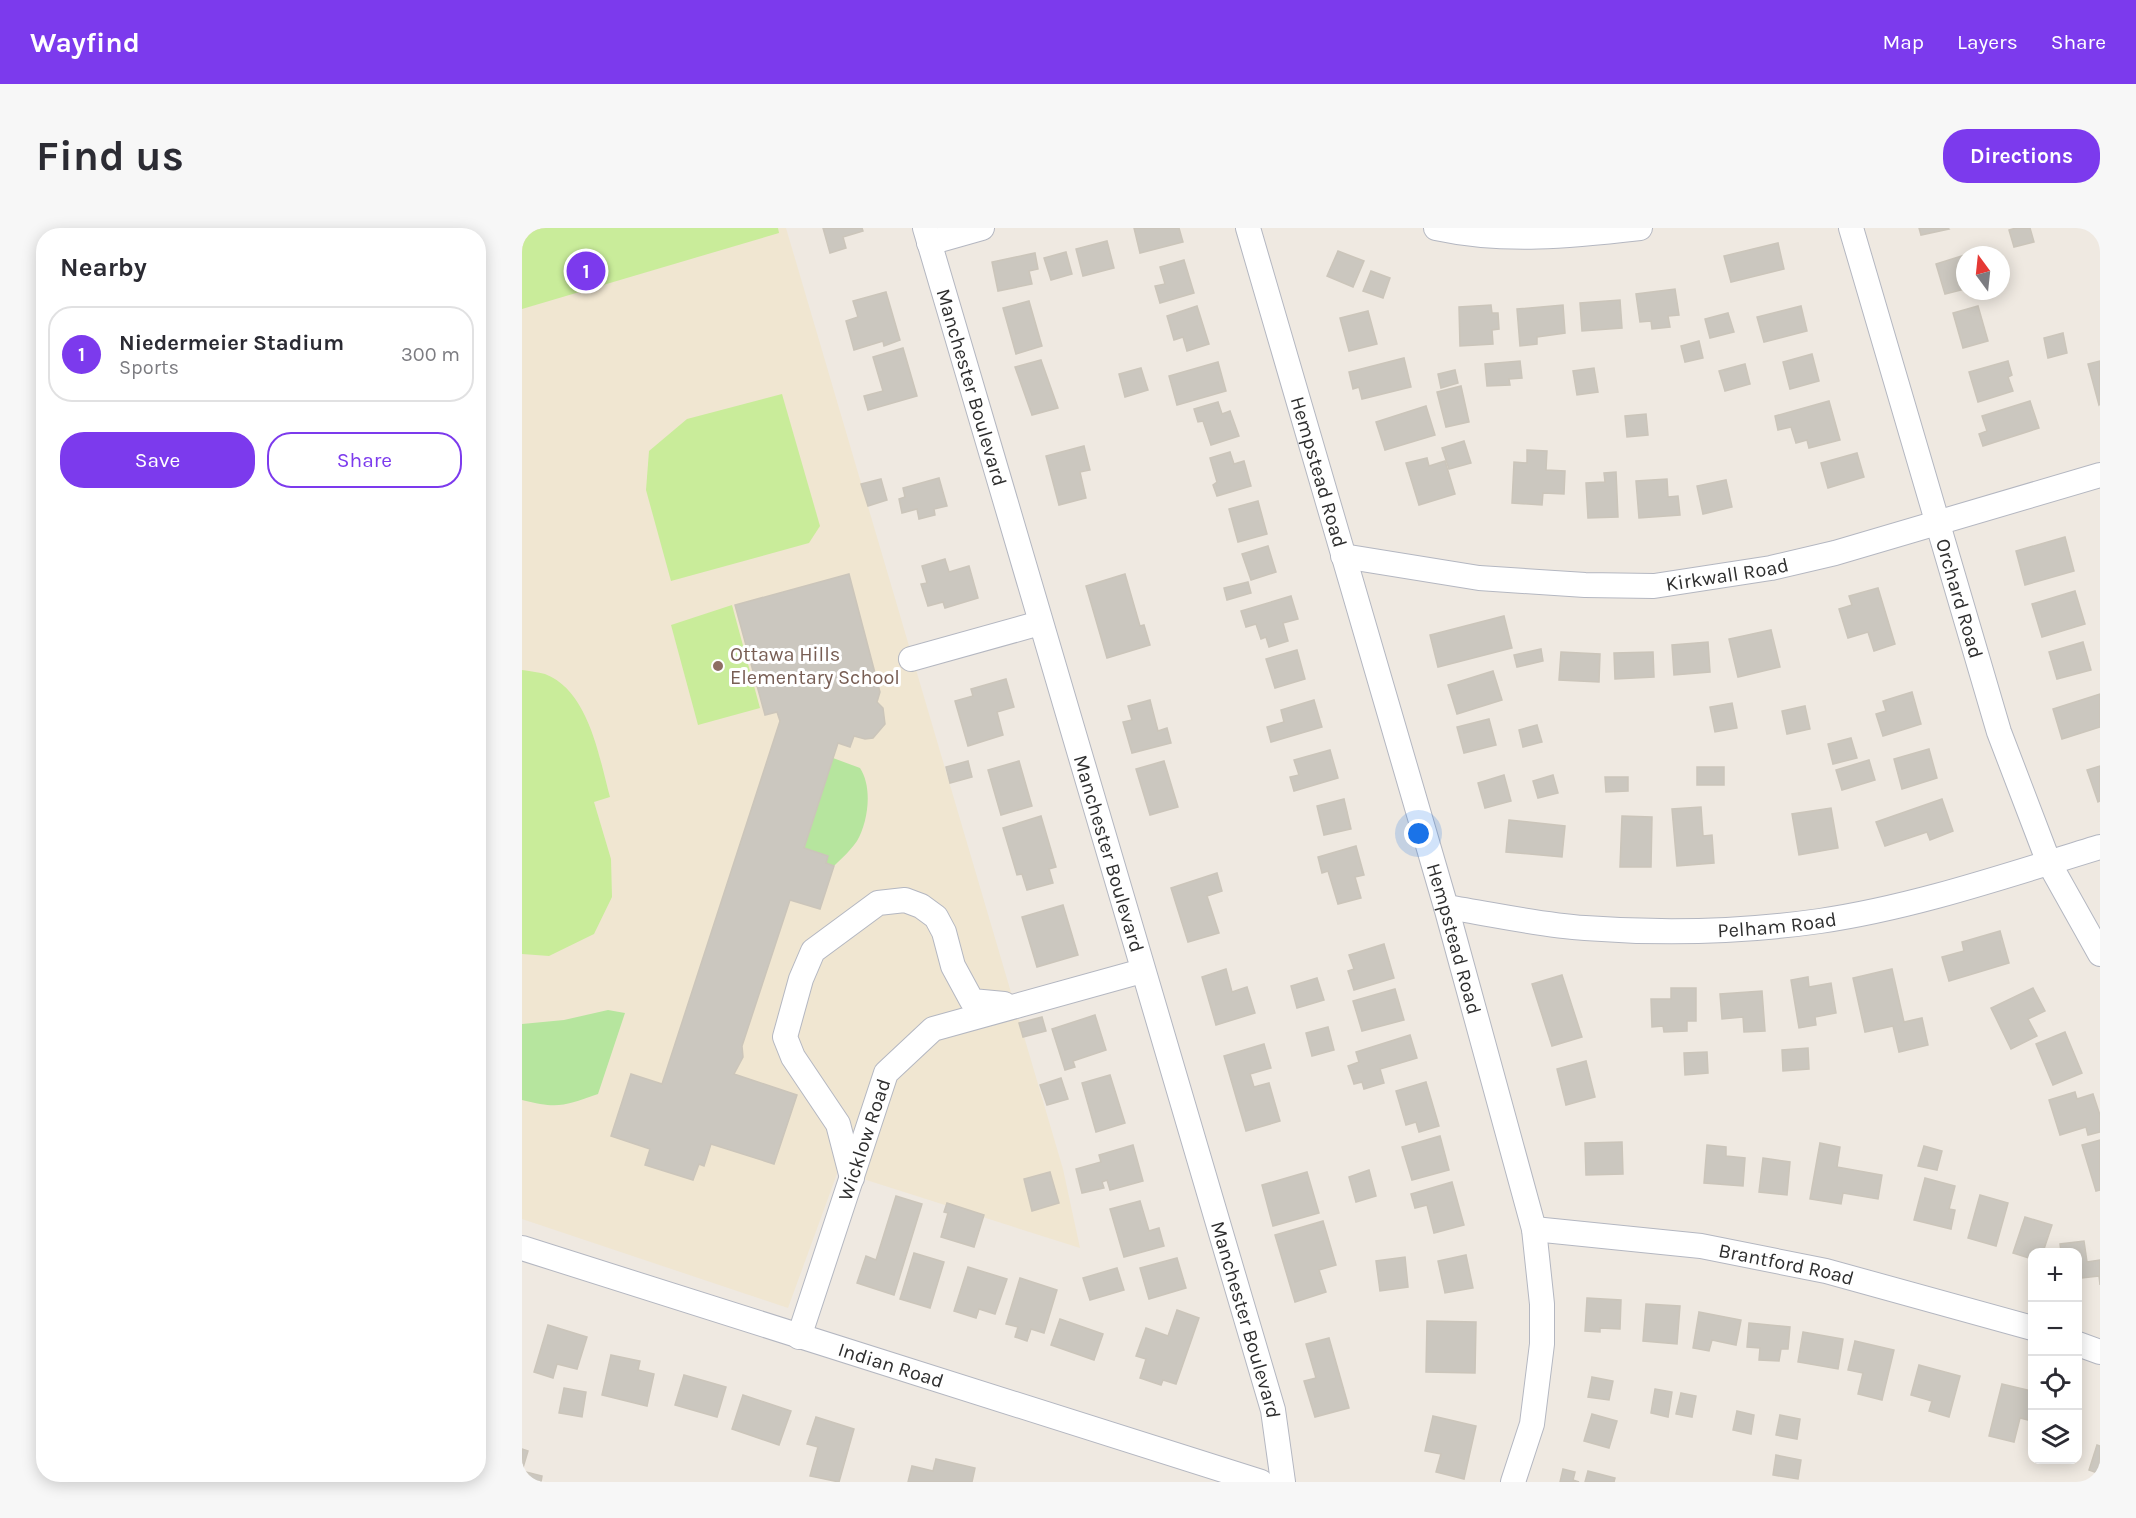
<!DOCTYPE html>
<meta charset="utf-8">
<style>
:root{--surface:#fff;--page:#f7f7f7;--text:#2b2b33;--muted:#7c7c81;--line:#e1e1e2;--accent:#7c3aed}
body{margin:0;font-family:Karla,sans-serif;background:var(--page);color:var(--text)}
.controls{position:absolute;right:18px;bottom:18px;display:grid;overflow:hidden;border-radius:12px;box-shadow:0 3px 15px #0003}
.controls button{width:54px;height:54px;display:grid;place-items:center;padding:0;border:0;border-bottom:2px solid var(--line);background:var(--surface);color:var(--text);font:30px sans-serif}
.compass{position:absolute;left:1434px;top:18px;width:54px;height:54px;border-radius:50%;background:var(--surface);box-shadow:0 3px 15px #0003;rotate:345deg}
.you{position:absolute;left:897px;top:606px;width:21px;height:21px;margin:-15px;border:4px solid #fff;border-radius:50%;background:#1a73e8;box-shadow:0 0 0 9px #1a73e833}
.badge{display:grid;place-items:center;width:39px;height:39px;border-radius:50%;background:var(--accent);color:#fff;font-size:20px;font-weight:700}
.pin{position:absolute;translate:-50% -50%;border:3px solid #fff;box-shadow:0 2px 6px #0006}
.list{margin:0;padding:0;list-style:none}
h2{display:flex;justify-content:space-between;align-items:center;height:78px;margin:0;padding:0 24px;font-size:26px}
h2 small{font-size:20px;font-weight:400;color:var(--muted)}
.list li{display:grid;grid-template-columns:39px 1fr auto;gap:18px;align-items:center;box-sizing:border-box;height:96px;margin:0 12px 12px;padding:0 12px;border:2px solid var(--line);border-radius:24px}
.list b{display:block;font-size:22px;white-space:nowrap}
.list p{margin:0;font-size:20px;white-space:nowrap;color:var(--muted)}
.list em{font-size:20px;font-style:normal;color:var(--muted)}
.actions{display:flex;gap:12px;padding:18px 24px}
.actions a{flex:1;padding:14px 0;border:2px solid var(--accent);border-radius:24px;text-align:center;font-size:21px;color:var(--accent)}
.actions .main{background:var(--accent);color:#fff}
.icon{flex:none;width:33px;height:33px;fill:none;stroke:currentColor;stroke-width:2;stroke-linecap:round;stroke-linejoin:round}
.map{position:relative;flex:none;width:1578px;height:1254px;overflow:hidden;border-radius:24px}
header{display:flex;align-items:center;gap:36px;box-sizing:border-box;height:84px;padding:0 30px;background:var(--accent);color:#fff}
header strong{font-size:28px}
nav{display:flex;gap:33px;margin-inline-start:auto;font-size:21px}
.intro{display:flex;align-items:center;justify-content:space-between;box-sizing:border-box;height:144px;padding:0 36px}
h1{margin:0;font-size:42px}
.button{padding:15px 27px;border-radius:24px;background:var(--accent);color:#fff;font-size:21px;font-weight:700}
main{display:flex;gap:36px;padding:0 36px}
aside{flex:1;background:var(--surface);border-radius:24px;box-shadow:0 3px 15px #0003}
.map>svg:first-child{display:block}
.education{fill:#f0e6d1}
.green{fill:#b6e59e}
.pitch{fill:#c9ec9a}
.building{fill:#cbc7bf;stroke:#cbc5ba;stroke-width:1.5}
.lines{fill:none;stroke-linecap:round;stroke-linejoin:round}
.minor-casing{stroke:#b4b7c1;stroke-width:26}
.minor{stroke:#fff;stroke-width:24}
.education-dot{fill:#8d6e63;stroke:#fff;stroke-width:2}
.labels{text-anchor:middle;stroke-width:6;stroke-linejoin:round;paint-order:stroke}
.street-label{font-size:20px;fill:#2e2e2e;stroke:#fff}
.education-label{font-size:20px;fill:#785e54;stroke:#fff;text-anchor:start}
</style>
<header>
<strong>Wayfind</strong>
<nav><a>Map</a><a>Layers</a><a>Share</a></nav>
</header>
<div class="intro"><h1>Find us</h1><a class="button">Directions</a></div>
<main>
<aside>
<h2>Nearby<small></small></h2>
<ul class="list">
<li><span class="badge">1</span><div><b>Niedermeier Stadium</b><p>Sports</p></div><em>300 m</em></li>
</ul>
<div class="actions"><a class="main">Save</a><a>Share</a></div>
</aside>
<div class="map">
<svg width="1578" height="1254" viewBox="0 0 1578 1254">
<rect width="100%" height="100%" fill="#efe9e1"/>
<path class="education" d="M0 0H264L541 941 558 1020 316 943 266 1080 0 991Z"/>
<g class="green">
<path d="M311 530 338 540C351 560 346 594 335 613 329 622 320 630 312 638L304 635 306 628 282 620Z"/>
<path d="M86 782 103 785 76 866C42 878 36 881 0 872V796L42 792Z"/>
</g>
<g class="pitch">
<path d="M0 0H256L257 5 0 81Z"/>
<path d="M260 166 298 298 287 315 149 353 124 262 127 223 165 191Z"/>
<path d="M210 377 238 480 176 497 149 397Z"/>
<path d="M0 442C7 443 16 444 23 446 67 463 77 529 88 569L72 574 89 631 90 669 72 706 27 728 0 726Z"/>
</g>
<g class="building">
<path d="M301 0H340L341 3 321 9 324 20 308 25Z"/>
<path d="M612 0H657L661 14 618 25Z"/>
<path d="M1397 0H1426L1427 1 1399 7Z"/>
<path d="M1494 0H1508L1512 14 1492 19 1487 2Z"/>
<path d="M585 13 592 40 561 48 554 21Z"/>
<path d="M1256 15 1262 41 1209 54 1202 28Z"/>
<path d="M816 23 842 33 831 59 805 48Z"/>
<path d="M544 24 550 46 529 52 522 30Z"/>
<path d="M513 25 516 41 507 43 510 56 476 63 470 34Z"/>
<path d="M1446 26 1443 27V61L1423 66 1414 36Z"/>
<path d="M662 32 672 65 638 75 633 58 643 56 638 39Z"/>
<path d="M849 43 868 50 861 70 841 63Z"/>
<path d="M1153 61 1157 87 1146 88 1148 99 1130 101 1129 93 1118 94 1114 66Z"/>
<path d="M364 64 378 112 362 118 361 113 332 122 324 93 336 89 331 73Z"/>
<path d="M1098 72 1100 100 1060 103 1058 75Z"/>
<path d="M507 73 520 118 494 126 481 80Z"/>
<path d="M969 77 970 85H976L977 101 970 102 971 116 938 118 937 79Z"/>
<path d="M1041 77 1043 105 1015 109V116L998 118 995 81Z"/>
<path d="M675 78 687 116 665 123 661 109 652 112 645 88Z"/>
<path d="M1279 78 1285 103 1242 114 1235 89Z"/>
<path d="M1456 78 1466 113 1441 120 1431 85Z"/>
<path d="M846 83 855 116 827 123 818 90Z"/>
<path d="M1206 85 1212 104 1188 110 1183 91Z"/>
<path d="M1541 105 1545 125 1526 130 1522 110Z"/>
<path d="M1177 113 1181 130 1163 134 1159 118Z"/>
<path d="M381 120 395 168 346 182 342 168 361 163 351 129Z"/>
<path d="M1290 126 1297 153 1268 161 1261 134Z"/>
<path d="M882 130 889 159 840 171 837 159 831 161 827 144Z"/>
<path d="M519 132 536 180 510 187 493 139Z"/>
<path d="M998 133 1000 150 987 151 988 157 965 158 963 136Z"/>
<path d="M1486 133 1490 147 1486 149 1491 163 1456 174 1447 144Z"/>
<path d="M1578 133V176L1577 177 1566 136Z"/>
<path d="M696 134 704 163 655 177 647 148Z"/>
<path d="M1223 136 1228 156 1203 163 1197 143Z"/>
<path d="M619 140 626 162 603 169 597 146Z"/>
<path d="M1072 140 1076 164 1055 167 1051 143Z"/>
<path d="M933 142 936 155 919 160 916 146Z"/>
<path d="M939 158 947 194 924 199 915 164Z"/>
<path d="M1307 173 1318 212 1287 220 1285 212 1274 215 1269 199 1256 202 1253 188Z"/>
<path d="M1508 173 1517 200 1461 218 1457 206 1465 203 1460 188Z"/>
<path d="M696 174 700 186 708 183 717 208 689 217 681 193 676 194 672 181Z"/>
<path d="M904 178 913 207 863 222 854 194Z"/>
<path d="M1124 186 1126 207 1105 209 1103 188Z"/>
<path d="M942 213 949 235 927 241 920 220Z"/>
<path d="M562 218 568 242 558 244 564 270 537 277 524 228Z"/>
<path d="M1005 222 1025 223 1024 242 1043 243 1042 266 1021 265 1020 277 990 275 992 234 1005 235Z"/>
<path d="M708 224 712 236 722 233 729 258 695 268 691 257 695 254 688 230Z"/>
<path d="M1335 225 1342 249 1306 260 1299 235Z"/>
<path d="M905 230 907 238 923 233 933 266 897 277 884 235Z"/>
<path d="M1094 244 1096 289 1066 290 1064 255 1083 254 1082 245Z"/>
<path d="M417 250 425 278 412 281 413 287 397 291 395 281 380 285 377 271 383 269 381 260Z"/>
<path d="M359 251 365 272 346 278 339 256Z"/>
<path d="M1145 251 1146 269 1156 268 1158 287 1117 290 1114 253Z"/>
<path d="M1204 252 1210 279 1181 286 1175 258Z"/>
<path d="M736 273 745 306 716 314 707 281Z"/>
<path d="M1543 309 1552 343 1503 357 1494 323Z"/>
<path d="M746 318 754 344 729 352 720 326Z"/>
<path d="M423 331 427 344 447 338 456 370 423 380 421 374 406 378 399 356 405 355 400 338Z"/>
<path d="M327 346 358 464 355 474 361 480 363 496 351 510 343 511 332 508 328 519 316 515 282 620 306 628 304 635 312 638 298 681 268 672 220 818 221 829 212 846 275 867 252 936 189 916 182 938 177 936 171 952 123 937 128 921 89 908 109 846 140 856 258 493 255 484 243 487 213 377Z"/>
<path d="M603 346 618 398 622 397 628 417 585 430 564 358Z"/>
<path d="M726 354 729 365 705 372 702 360Z"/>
<path d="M1356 360 1373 416 1352 423 1346 404 1326 410 1317 381 1330 377 1327 368Z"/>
<path d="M1553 363 1563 396 1520 409 1510 376Z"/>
<path d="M769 368 776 391 761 395 766 413 747 419 744 409 739 411 734 396 724 399 719 383Z"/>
<path d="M982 388 990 420 916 439 908 407Z"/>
<path d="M1249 402 1258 439 1216 449 1207 411Z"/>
<path d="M1186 414 1188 444 1152 447 1150 417Z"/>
<path d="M1561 414 1569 442 1535 451 1527 424Z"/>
<path d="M1019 421 1021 433 995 439 992 427Z"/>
<path d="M775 422 783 451 753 460 744 431Z"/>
<path d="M1039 424 1078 426 1077 454 1037 452Z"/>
<path d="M1131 424 1132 449 1093 451 1092 425Z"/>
<path d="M971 443 980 472 935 486 926 457Z"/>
<path d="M484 451 492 479 475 484 481 507 446 518 433 473 451 468 449 461Z"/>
<path d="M1390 464 1399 496 1361 508 1354 486 1364 483 1361 473Z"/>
<path d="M1578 466V499L1540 511 1531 481Z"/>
<path d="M628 472 636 503 645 500 649 515 610 525 601 494 610 492 606 478Z"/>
<path d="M792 472 800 499 749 514 745 499 762 494 759 482Z"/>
<path d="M1210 475 1215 500 1193 504 1188 479Z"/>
<path d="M1283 478 1288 501 1265 506 1260 483Z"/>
<path d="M967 491 974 517 942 525 935 499Z"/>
<path d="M1015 497 1020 514 1001 519 997 502Z"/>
<path d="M1329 510 1335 530 1311 536 1306 516Z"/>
<path d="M1407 521 1415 550 1380 561 1372 531Z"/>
<path d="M808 522 816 550 772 563 768 549 777 547 772 532Z"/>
<path d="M1347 532 1353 552 1320 562 1314 542Z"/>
<path d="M446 533 450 549 428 555 424 539Z"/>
<path d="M497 533 510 578 479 587 466 542Z"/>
<path d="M642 533 656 579 628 587 614 541Z"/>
<path d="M1578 538V573L1576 574 1565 542Z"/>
<rect x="1175" y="539" width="27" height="18"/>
<path d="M982 547 989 573 963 580 956 555Z"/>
<path d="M1031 547 1036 565 1016 570 1011 553Z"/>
<path d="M1083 549H1106V563L1084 564Z"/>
<path d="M822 571 829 601 802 607 795 578Z"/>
<path d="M1420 571 1431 603 1408 612 1405 604 1363 618 1354 594Z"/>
<path d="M1179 579 1181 608 1190 607 1192 635 1155 638 1150 581Z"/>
<path d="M1309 580 1316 620 1277 627 1270 586Z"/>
<path d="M519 588 534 639 527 641 531 655 505 662 500 646 495 647 481 600Z"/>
<path d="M1100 588 1130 589 1129 639H1098Z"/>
<path d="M987 592 1043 598 1040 629 984 624Z"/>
<path d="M834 618 842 647 833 649 839 670 816 676 806 643 800 645 796 629Z"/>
<path d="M695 645 700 663 685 668 697 705 666 714 649 660Z"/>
<path d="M541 677 556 727 515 739 500 689Z"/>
<path d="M1478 703 1487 735 1427 753 1420 729 1442 723 1440 714Z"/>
<path d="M862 716 872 750 832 762 826 743 832 741 827 727Z"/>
<path d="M704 741 710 764 725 759 733 785 694 797 680 749Z"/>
<path d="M1370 741 1382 794 1400 790 1406 817 1377 824 1371 798 1343 804 1331 750Z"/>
<path d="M1040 747 1060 809 1030 818 1010 756Z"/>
<path d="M1286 749 1287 759 1309 755 1314 785 1293 789 1294 797 1277 800 1269 752Z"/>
<path d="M795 750 802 772 775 780 769 758Z"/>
<path d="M1149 760H1174V793H1165V803L1142 804 1141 798 1130 799 1129 771H1149Z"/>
<path d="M1511 760 1523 783 1506 791 1515 808 1489 821 1469 780Z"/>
<path d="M873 761 882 792 840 803 831 773Z"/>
<path d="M1240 763 1243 803 1222 804 1221 789 1200 791 1198 766Z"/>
<path d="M573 787 584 822 551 833 553 839 543 842 530 801Z"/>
<path d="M520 789 524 803 501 809 497 795Z"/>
<path d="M806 799 812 822 790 828 784 805Z"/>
<path d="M1543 804 1560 845 1531 857 1514 816Z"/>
<path d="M888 807 895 830 858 841 862 855 842 861 840 854 832 856 826 838 837 834 834 824Z"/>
<path d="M742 816 749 840 728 846 732 859 747 855 758 893 724 903 702 828Z"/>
<path d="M1286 820 1287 841 1261 843 1260 822Z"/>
<path d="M1185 824 1186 845 1163 847 1162 825Z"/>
<path d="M1064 833 1073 869 1044 877 1035 841Z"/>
<path d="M588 847 603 895 574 904 560 855Z"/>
<path d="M539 850 546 871 525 877 518 857Z"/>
<path d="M904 854 917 898 897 904 894 894 884 897 874 863Z"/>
<path d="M1553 864 1555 871 1571 866 1578 887V904L1566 907 1564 899 1538 907 1527 872Z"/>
<path d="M918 908 927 942 890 952 880 919Z"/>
<path d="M1578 912V962L1574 963 1560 917Z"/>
<path d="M1100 914 1101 946 1064 947 1063 915Z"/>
<path d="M1298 915 1318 919 1315 939 1360 947 1356 971 1321 965 1319 976 1288 971Z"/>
<path d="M611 917 621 953 588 962 585 952 580 954 582 960 560 965 554 941 579 934 577 927Z"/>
<path d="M1185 917 1204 919V928L1223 930 1221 958 1182 955Z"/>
<path d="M1402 918 1420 923 1415 942 1396 938Z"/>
<path d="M1241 930 1268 934 1265 967 1237 964Z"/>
<path d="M847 942 854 968 834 974 827 949Z"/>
<path d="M528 944 537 975 510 983 502 951Z"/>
<path d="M785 944 797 985 751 998 740 957Z"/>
<path d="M1403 950 1433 958 1427 981 1433 982 1429 1001 1392 992Z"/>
<path d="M930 954 942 997 912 1005 905 977 893 980 889 966Z"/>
<path d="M1458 967 1486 975 1474 1018 1446 1010Z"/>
<path d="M374 968 400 976 372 1067 335 1055 344 1028 354 1032Z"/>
<path d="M618 973 627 1003 637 1000 642 1018 602 1029 588 981Z"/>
<path d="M425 975 462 987 452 1019 419 1009 426 985 422 984Z"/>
<path d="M1503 989 1530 997 1521 1024H1510V1031L1491 1025Z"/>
<path d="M801 993 814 1037 797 1042 804 1064 773 1074 753 1007Z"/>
<path d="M1562 1013 1565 1034 1578 1032V1057L1577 1048 1560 1050 1556 1024H1539L1538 1016Z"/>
<path d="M392 1025 422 1034 408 1080 378 1071Z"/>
<path d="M944 1027 951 1060 923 1065 916 1033Z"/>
<path d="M883 1029 886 1059 858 1063 854 1033Z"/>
<path d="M655 1030 664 1060 627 1071 618 1040Z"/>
<path d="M446 1039 485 1051 473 1086 457 1081 454 1090 432 1083Z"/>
<path d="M595 1040 602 1062 568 1072 561 1050Z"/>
<path d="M498 1050 535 1062 522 1105 509 1101 505 1113 493 1109 496 1099 484 1096Z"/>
<path d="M1065 1070 1099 1072 1098 1101 1078 1100V1104L1063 1103Z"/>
<path d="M1124 1076 1158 1078 1155 1116 1121 1113Z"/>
<path d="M655 1082 677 1090 654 1156 641 1152 639 1157 618 1150 624 1131 614 1128 624 1100 646 1108Z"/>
<path d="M1177 1084 1219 1092 1214 1117 1190 1112 1187 1123 1171 1120Z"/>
<path d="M538 1091 581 1106 572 1132 529 1117Z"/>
<path d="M905 1093 954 1094 953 1145 904 1144Z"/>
<path d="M1227 1095 1268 1099 1266 1121H1259L1257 1133 1237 1132 1238 1120 1225 1119Z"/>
<path d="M26 1097 65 1109 55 1141 35 1136 31 1150 12 1144Z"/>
<path d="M1281 1104 1321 1111 1316 1141 1276 1134Z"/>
<path d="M807 1110 827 1180 793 1189 782 1153 794 1150 784 1116Z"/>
<path d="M1333 1113 1372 1122 1360 1172 1336 1166 1341 1145 1326 1142Z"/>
<path d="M89 1127 118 1133 116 1142 132 1146 125 1178 80 1167Z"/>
<path d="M1397 1137 1438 1148 1427 1189 1407 1183 1410 1173 1389 1167Z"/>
<path d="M162 1147 204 1159 195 1189 153 1177Z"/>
<path d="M1070 1149 1091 1153 1087 1172 1066 1169Z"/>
<path d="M1480 1156 1510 1163V1193L1498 1190 1492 1214 1467 1208Z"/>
<path d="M42 1160 64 1164 60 1189 37 1185Z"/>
<path d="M1133 1161 1150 1164 1146 1189 1129 1185Z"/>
<path d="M1159 1165 1174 1168 1170 1189 1154 1186Z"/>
<path d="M221 1167 269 1183 257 1217 210 1201Z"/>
<path d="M1215 1183 1232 1187 1229 1206 1211 1202Z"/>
<path d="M1070 1186 1095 1193 1087 1220 1062 1213Z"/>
<path d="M1258 1187 1278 1191 1275 1211 1254 1207Z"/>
<path d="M911 1188 954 1198 942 1251 914 1244 919 1226 903 1223Z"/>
<path d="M294 1189 332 1201 317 1254 288 1248 296 1219 285 1216Z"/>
<path d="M1575 1217 1578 1218V1246L1567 1242Z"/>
<path d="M0 1221 6 1223 0 1243 20 1248 19 1254H0Z"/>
<path d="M1254 1227 1279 1232 1276 1251 1251 1247Z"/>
<path d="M414 1231 453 1240 450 1254H386L390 1238 411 1243Z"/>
<path d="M1041 1241 1053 1244 1051 1252 1057 1254H1038Z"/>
<path d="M1066 1243 1093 1250 1092 1254H1063Z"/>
</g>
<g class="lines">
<g class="minor-casing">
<g id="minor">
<path id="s1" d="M403 0 751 1182 761 1254"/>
<path id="s2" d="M726 0 924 679 1012 1001 1020 1076V1116L1010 1196 991 1254"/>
<path d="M914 0C983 15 1049 8 1118 0"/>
<path id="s3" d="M1329 0 1477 504 1527 635 1578 726"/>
<path d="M407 15 460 0"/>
<path id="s4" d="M821 328 957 350 1063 357 1132 358 1249 340 1313 325 1578 247"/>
<path d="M389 431 518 395"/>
<path id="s5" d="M924 679C970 686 1017 697 1063 700 1141 706 1220 704 1298 693 1393 679 1486 647 1578 619"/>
<path d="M330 950 316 896 271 829 263 809 279 751 291 723 356 675 383 672 399 678 414 689 422 704 431 738 450 773 482 776"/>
<path id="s6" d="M1012 1001 1179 1018 1304 1043 1510 1100"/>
<path id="s7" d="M0 1020 739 1254"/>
<path id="s8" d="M277 1109 364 845 411 801 620 743"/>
<path d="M1556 1116 1578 1124"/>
</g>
</g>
<use href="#minor" class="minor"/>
</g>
<circle class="education-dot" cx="196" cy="438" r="6"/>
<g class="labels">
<g class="street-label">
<text dy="7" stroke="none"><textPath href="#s1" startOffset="166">Manchester Boulevard</textPath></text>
<text dy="7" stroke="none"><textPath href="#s2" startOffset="254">Hempstead Road</textPath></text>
<text dy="7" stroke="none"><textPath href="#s4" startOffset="387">Kirkwall Road</textPath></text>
<text dy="7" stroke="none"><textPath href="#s3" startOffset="386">Orchard Road</textPath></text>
<text dy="7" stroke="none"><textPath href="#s1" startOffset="652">Manchester Boulevard</textPath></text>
<text dy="7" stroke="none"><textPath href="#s5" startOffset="333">Pelham Road</textPath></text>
<text dy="7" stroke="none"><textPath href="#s2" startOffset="740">Hempstead Road</textPath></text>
<text dy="7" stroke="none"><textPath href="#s8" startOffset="208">Wicklow Road</textPath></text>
<text dy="7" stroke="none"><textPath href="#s6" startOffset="255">Brantford Road</textPath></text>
<text dy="7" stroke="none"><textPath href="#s1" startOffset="1138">Manchester Boulevard</textPath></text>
<text dy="7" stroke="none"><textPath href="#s7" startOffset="387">Indian Road</textPath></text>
</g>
<g class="education-label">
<text x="208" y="433">Ottawa Hills<tspan x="208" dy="23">Elementary School</tspan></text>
</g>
</g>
</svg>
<div class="controls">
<button>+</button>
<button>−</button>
<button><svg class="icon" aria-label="locate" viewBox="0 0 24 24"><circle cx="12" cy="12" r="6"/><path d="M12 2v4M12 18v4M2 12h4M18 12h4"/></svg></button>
<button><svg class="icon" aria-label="layers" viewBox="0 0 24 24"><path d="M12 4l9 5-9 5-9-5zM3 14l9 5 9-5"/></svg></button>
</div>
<svg class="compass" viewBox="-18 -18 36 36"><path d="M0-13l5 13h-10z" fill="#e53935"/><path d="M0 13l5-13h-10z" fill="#7c7c81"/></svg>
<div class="you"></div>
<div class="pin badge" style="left:64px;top:43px">1</div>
</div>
</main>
